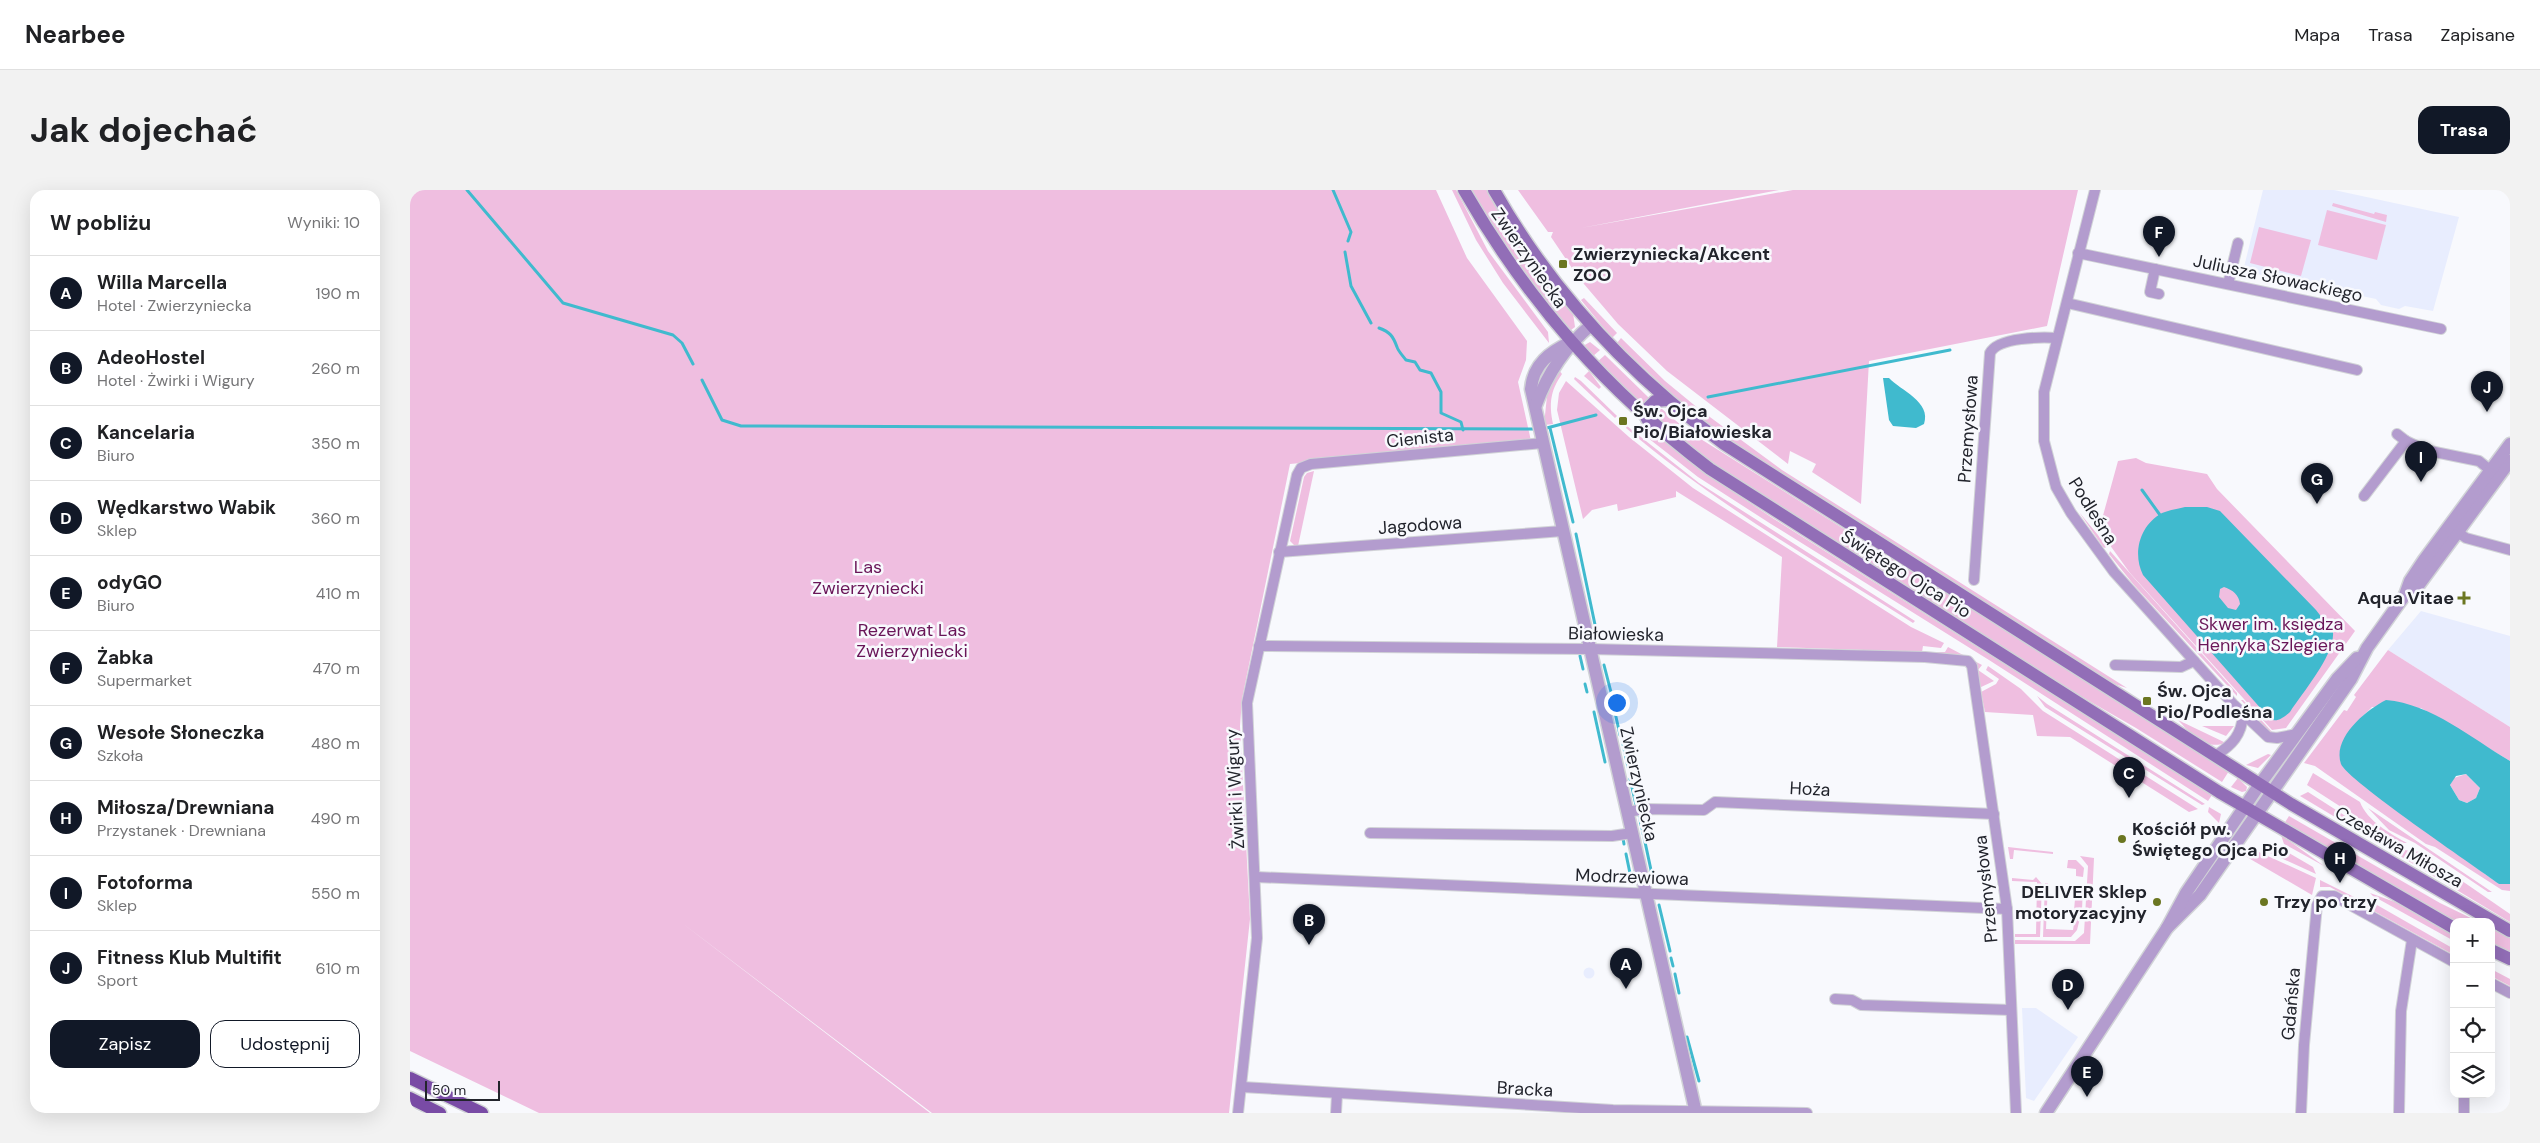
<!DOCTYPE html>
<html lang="pl">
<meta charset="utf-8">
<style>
:root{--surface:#fff;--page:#f2f2f2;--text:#202124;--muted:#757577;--line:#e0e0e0;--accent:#111827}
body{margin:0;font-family:"DM Sans",sans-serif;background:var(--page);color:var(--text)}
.controls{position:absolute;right:15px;bottom:15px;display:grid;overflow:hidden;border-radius:10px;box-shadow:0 5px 20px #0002}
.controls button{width:45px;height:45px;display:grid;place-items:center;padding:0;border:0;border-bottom:1px solid var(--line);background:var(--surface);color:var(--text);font:25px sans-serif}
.scale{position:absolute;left:15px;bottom:12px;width:75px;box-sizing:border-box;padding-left:5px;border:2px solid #22242c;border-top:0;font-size:14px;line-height:18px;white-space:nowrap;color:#22242c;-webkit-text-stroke:4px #f8f9fd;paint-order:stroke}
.you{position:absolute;left:1206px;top:512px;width:18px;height:18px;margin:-12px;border:4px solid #fff;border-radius:50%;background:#1a73e8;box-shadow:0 0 0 8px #1a73e833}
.badge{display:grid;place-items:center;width:32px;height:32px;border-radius:50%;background:var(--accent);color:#fff;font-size:16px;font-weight:700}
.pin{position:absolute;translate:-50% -41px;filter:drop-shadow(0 1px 2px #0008)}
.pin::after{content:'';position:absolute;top:26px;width:18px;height:15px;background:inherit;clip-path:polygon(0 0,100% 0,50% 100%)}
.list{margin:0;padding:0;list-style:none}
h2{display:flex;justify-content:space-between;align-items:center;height:65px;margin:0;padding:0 20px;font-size:21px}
h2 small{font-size:16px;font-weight:400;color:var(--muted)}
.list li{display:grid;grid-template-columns:32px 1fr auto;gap:15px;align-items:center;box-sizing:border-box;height:75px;padding:0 20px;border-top:1px solid var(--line)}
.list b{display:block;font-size:19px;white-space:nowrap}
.list p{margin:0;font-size:16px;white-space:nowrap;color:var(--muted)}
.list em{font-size:16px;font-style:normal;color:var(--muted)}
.actions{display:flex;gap:10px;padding:15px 20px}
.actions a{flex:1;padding:11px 0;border:1px solid var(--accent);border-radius:15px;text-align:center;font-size:18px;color:var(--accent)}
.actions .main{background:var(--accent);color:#fff}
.icon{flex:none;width:28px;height:28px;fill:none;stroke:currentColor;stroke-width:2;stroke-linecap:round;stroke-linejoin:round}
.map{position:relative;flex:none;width:2100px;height:923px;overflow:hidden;border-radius:15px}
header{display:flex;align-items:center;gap:30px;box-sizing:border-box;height:70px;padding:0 25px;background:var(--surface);border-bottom:1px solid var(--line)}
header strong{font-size:24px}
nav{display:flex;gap:28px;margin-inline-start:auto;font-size:18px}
.intro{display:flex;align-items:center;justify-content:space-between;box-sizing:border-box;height:120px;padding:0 30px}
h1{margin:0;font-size:35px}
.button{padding:12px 22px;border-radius:15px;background:var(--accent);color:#fff;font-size:18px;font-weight:700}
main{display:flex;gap:30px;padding:0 30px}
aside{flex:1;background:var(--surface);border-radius:15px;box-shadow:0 5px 20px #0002}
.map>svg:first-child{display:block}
.built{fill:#e8edfe}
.green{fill:#efbee0}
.water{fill:#40bace;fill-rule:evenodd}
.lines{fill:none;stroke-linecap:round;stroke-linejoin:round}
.stream{stroke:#40bace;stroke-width:3}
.minor-casing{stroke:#d1d3d7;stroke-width:12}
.tertiary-casing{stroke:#d1d3d7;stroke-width:15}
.secondary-casing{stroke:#d1d3d7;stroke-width:15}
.primary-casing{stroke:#d1d3d7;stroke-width:15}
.minor{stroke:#b39cce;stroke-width:10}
.tertiary{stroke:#b39cce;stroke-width:12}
.secondary{stroke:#926eb7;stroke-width:12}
.primary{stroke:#794ba5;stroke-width:12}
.poi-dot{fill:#6b7621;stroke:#f8f9fd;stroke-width:2}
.labels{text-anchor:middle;stroke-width:5;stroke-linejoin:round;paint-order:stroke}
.poi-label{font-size:18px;font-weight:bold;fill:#22242c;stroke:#f8f9fd;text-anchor:start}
.street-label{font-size:18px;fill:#22242c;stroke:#f8f9fd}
.park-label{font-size:18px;fill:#691558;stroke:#f8f9fd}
</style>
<header>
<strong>Nearbee</strong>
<nav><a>Mapa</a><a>Trasa</a><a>Zapisane</a></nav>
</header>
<div class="intro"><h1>Jak dojechać</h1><a class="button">Trasa</a></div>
<main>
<aside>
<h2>W pobliżu<small>Wyniki: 10</small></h2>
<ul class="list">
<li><span class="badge">A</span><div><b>Willa Marcella</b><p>Hotel · Zwierzyniecka</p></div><em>190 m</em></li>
<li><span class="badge">B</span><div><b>AdeoHostel</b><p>Hotel · Żwirki i Wigury</p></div><em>260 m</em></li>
<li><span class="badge">C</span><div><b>Kancelaria</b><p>Biuro</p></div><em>350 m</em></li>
<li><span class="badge">D</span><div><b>Wędkarstwo Wabik</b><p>Sklep</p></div><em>360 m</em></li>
<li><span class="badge">E</span><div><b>odyGO</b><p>Biuro</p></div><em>410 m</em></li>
<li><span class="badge">F</span><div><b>Żabka</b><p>Supermarket</p></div><em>470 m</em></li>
<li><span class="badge">G</span><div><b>Wesołe Słoneczka</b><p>Szkoła</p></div><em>480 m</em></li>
<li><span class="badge">H</span><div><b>Miłosza/Drewniana</b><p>Przystanek · Drewniana</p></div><em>490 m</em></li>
<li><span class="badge">I</span><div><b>Fotoforma</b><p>Sklep</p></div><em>550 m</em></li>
<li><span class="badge">J</span><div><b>Fitness Klub Multifit</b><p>Sport</p></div><em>610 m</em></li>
</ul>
<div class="actions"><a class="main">Zapisz</a><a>Udostępnij</a></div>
</aside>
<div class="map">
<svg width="2100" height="923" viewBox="0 0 2100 923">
<rect width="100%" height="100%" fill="#f8f9fd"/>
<g class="built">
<path d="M1853 0H1924L2049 27 2023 121 1995 116 1989 119 1971 115 1966 109 1833 81Z"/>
<path d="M2011 421 2100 446V537L1978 460Z"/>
<circle cx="1179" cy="783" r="5.5"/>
<path d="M1612 818H1626L1668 847 1624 911 1616 908Z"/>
</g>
<g class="green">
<path d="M0 0H1026L1057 68 1117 151 1116 170 1108 192 1121 251 880 274 832 509 830 536 840 729 819 923H522L268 730 520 923H129L0 861Z"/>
<path d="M1042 0H1046L1078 61 1138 142 1139 153 1093 93 1066 50Z"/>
<path d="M1061 0H1077L1111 54 1163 123 1165 137 1161 140 1156 138 1101 67Z"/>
<path d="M1108 0H1369L1171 38 1383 0H1668L1637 136 1459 171 1451 314 1402 282 1406 274 1380 261 1378 274 1257 181 1208 134 1168 87 1141 47 1143 42H1138Z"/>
<path d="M1923 13 1964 24 1965 22 1977 25 1976 32 1922 16Z"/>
<path d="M1917 20 1976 35 1967 70 1908 55Z"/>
<path d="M1849 37 1901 50 1891 86 1840 73Z"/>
<path d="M1174 108 1207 143 1202 148 1171 110Z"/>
<path d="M1211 148 1255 191 1289 219 1372 280 1717 498 1701 493 1317 249 1279 220 1207 153Z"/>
<path d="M1180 152 1190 160 1182 167 1173 156Z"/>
<path d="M1195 165 1238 207 1239 209 1232 216 1186 173Z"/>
<path d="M1148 179 1152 184C1140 201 1139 214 1143 234L1134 235 1138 196Z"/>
<path d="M1179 181 1191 197 1189 199 1174 186Z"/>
<path d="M1165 187 1171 191 1207 226 1205 228 1164 189Z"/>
<path d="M1156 191 1219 247 1283 298 1460 411 1501 437 1534 453 1531 458 1513 456 1512 462 1367 457 1372 367 1266 301V307L1208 321 1207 314 1182 320 1173 329 1147 220 1149 203Z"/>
<path d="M1244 219H1252L1278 241 1819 581 1812 592 1726 538 1641 489 1291 266 1242 227Z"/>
<path d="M1217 236 1289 293 1505 431 1503 433C1405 371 1304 313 1216 238Z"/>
<path d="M1241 245 1251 249 1292 281 1364 329 1802 605 1798 611 1579 470 1361 334 1288 287 1238 248Z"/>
<path d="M1726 268 1736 273 1797 284 1807 299 1945 441 1876 538 1862 540 1720 383 1689 340 1708 271Z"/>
<path d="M904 281 888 356 884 355 880 351 894 287 897 283Z"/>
<path d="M1669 322 1697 356 1695 358 1693 357Z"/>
<path d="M1700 361 1827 503V506L1724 395 1699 364Z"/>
<path d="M1538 457 1572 475 1568 480 1584 491 1569 498 1559 467 1517 462H1535Z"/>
<path d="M1978 460 2100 537V571L2011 518 1962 517C1947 532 1923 554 1933 577L1999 629 2089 694H2100V701L2092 700 2025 657 2016 654 1905 576 1894 573 1934 520 1937 521 1946 507 1944 505Z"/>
<path d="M1578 476 1611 499 1633 521 1788 619 1779 622 1660 547 1627 546 1623 525 1575 522 1571 502 1586 494 1589 489 1576 480Z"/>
<path d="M1627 506 1637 514 1795 614 1792 615 1635 517Z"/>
<path d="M1831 510H1833L1863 543 1859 542Z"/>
<path d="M1768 530 1816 553C1795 560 1782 545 1768 530Z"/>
<path d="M1792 536H1824L1816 546Z"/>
<path d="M1858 564 1861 565 1848 578 1836 575Z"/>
<path d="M1903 583 1950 612C1957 631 1981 644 1997 653H1987L1897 595Z"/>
<path d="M2056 584 2070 598 2066 608 2057 613 2049 610 2040 595 2044 588Z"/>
<path d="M1828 588 1837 597 1836 601 1832 602 1821 597Z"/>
<path d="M1898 602 1987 659 2010 662 2100 724V732L1890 606Z"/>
<path d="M1799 617 1811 624 1809 633 1798 622Z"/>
<path d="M1958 618 2082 702H2078L2005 653 1979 640Z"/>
<path d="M1879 626 2030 713 2069 732H2044L1874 634Z"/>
<path d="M1871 645 1914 676 1874 654Z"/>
<path d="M1862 653 1903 677 1906 684 1860 663 1859 658Z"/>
<path d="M1598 657 1643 662V664L1604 660 1603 669H1600Z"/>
<path d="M1840 658 1906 688 1902 705 1835 666Z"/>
<path d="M1670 666 1684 668 1680 754H1605V750L1665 751 1674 743 1678 676Z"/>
<path d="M1658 670H1666L1674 678 1673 687 1666 686V679L1657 678Z"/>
<path d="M1626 687 1632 694 1630 747H1605V744H1626L1627 692 1602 691V688L1623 690Z"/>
<path d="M1910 690 1946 708 1967 715 2044 759V765L1920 697H1910Z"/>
<path d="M1635 693H1638L1636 739 1663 740 1665 728H1670L1667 740 1661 747H1633Z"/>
<path d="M1666 696H1673L1672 720 1664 721Z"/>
<path d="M1960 703 1985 712 2044 746V751L1963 706Z"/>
<path d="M2081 738 2100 747V763L2081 753Z"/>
<path d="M2081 779 2100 789V796L2081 786Z"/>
</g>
<g class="water">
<path d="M1473 188H1479C1490 200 1522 212 1514 234L1506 238 1483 236 1479 230Z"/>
<path d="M1775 317H1797L1810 321 1906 420 1923 442C1925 465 1893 502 1880 522 1874 527 1867 533 1860 529L1733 385C1722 363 1730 335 1752 323 1759 320 1768 319 1775 317ZM1814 397C1823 400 1829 405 1830 414L1826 420 1818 418 1809 407 1810 399Z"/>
<path d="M1976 510C2022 514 2061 548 2100 571V694H2089C2066 677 1937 590 1931 574 1922 548 1956 520 1976 510ZM2056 584 2070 598 2066 608 2057 613 2049 610 2040 595 2046 586Z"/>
</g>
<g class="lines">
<g class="stream">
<path d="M57 0 153 113 263 145 272 153 283 174"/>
<path d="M923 0 941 42 938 51"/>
<path d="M935 62 941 96 961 133"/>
<path d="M969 138C980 142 983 146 987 157 988 161 993 166 996 170L1005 172 1010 180 1021 183 1031 202V223L1051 232 1053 240"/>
<path d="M292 190 312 230 331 236 1127 239"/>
<path d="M1298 207 1540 160"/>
<path d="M1140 238 1163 332"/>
<path d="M1133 239 1186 225"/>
<path d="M1732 300 1750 325"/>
<path d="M1166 344 1188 449"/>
<path d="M1170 466 1173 479"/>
<path d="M1194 475 1202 506"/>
<path d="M1175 494 1177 502"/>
<path d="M1204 518 1210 545"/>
<path d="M1184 522 1195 572"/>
<path d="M1213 554 1218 577"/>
<path d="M1220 589 1226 615"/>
<path d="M1229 624 1231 635"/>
<path d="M1232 638 1244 694"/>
<path d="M1213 648 1214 654"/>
<path d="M1216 664 1222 693"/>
<path d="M1249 715 1260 761"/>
<path d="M1261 768 1263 776"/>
<path d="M1265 784 1269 803"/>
<path d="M1277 847 1289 891"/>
</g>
<g class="minor-casing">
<g id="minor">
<path d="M1685 0 1634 202V251L1646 297 1661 323 1704 382 1823 514 1858 547 1867 548 1887 544"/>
<path d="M1668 63 2031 139"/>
<path d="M1745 79 1740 102 1749 104"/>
<path d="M1818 94 1828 53"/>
<path d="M1657 113 1947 180"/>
<path d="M1987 244 1996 251"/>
<path d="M1954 306 1996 251 2015 260 2069 271 2080 280"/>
<path d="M2043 339 2056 348 2100 360"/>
<path d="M869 362 1153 341"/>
<path d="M1564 390 1580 163C1588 147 1632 147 1647 148"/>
<path d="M849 456 1180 459 1515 467 1558 471 1562 476 1597 719 1606 923"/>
<path d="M1705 475 1771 477 1784 471"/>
<path d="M1805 566C1822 555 1832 545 1833 524"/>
<path d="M1217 622 1235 619 1294 620 1305 612 1584 624"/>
<path d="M960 643 1202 646 1222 643"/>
<path d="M846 687 1597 719"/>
<path d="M2081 793 2100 803"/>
<path d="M1425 809 1442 810 1451 815 1601 820"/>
<path d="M832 897 1203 920 1397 923"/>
<path d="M828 923 847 748 837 513 887 285 891 278 901 274 1133 253"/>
<path d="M926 923 927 904"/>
<path d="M1891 923 1894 855 1907 715 1912 706H1924L2044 772"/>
<path d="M1989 923 1991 821 2002 750"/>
<path d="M2054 923V904"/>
</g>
</g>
<g class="tertiary-casing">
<g id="tertiary">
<path d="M1161 152C1140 162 1123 174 1121 199L1286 923"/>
<path d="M1126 215C1138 182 1155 157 1181 135"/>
<path d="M1995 405 2008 396 2100 271"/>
<path d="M1757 738 1790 705 1941 489 1957 458 1995 405 2000 391 2014 370 2100 254"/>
<path d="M1636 923 1757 738 1776 703 1850 594 1927 489 1947 468"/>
</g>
</g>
<g class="secondary-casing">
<g id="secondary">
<path d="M1054 0C1118 112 1197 201 1300 279L1809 602 2044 738"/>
<path d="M1084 0C1141 101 1221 186 1314 254L1881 614 2100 741"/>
<path d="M1237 229V219L1245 211 1257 210"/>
<path d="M2081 760 2100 769"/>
</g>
</g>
<g class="primary-casing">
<g id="primary">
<path d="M0 888 72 923"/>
<path d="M0 908 30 923"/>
</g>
</g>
<use href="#minor" class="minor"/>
<use href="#tertiary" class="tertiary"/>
<use href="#secondary" class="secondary"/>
<use href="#primary" class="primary"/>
</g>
<g class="poi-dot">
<rect x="1148" y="69" width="10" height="10" rx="2.5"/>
<rect x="1208" y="226" width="10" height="10" rx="2.5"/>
<path d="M2051.5 400.5h5v5h5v5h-5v5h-5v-5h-5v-5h5z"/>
<rect x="1732" y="506" width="10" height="10" rx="2.5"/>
<circle cx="1712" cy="649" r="5"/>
<circle cx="1747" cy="712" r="5"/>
<circle cx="1854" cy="712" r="5"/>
</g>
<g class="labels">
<g class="poi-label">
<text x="1163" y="70">Zwierzyniecka/Akcent<tspan x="1163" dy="21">ZOO</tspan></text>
<text x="1223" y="227">Św. Ojca<tspan x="1223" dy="21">Pio/Białowieska</tspan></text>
<text x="2044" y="414" text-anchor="end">Aqua Vitae</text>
<text x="1747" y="507">Św. Ojca<tspan x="1747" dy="21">Pio/Podleśna</tspan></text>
<text x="1722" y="645">Kościół pw.<tspan x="1722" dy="21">Świętego Ojca Pio</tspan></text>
<text x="1737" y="708" text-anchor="end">DELIVER Sklep<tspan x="1737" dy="21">motoryzacyjny</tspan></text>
<text x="1864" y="718">Trzy po trzy</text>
</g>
<g class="street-label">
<text transform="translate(1119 68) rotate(55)" y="6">Zwierzyniecka</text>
<text transform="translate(1868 88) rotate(12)" y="6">Juliusza Słowackiego</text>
<text transform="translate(1558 239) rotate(-86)" y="6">Przemysłowa</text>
<text transform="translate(1010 248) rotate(-6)" y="6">Cienista</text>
<text transform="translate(1683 321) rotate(58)" y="6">Podleśna</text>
<text transform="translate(1010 335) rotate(-4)" y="6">Jagodowa</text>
<text transform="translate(1496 384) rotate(32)" y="6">Świętego Ojca Pio</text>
<text transform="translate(1206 444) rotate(1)" y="6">Białowieska</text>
<text transform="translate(1229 594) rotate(77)" y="6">Zwierzyniecka</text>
<text transform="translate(825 599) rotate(-93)" y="6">Żwirki i Wigury</text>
<text transform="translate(1400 599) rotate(3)" y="6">Hoża</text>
<text transform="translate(1989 657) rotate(30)" y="6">Czesława Miłosza</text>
<text transform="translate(1222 687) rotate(2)" y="6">Modrzewiowa</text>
<text transform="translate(1576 699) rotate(-96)" y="6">Przemysłowa</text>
<text transform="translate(1881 814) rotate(-85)" y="6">Gdańska</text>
<text transform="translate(1115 899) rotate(3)" y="6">Bracka</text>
</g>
<g class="park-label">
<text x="458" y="383">Las<tspan x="458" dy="21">Zwierzyniecki</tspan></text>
<text x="1861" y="440">Skwer im. księdza<tspan x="1861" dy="21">Henryka Szlegiera</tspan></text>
<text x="502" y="446">Rezerwat Las<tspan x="502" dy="21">Zwierzyniecki</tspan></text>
</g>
</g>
</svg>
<div class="controls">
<button>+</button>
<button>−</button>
<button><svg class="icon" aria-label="locate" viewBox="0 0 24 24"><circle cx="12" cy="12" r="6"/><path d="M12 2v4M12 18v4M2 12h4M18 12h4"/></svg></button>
<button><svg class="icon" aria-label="layers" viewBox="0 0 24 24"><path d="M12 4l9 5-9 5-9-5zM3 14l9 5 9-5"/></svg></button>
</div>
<div class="scale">50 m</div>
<div class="you"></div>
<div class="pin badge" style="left:1216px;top:799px">A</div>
<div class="pin badge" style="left:899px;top:755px">B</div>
<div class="pin badge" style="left:1719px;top:608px">C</div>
<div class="pin badge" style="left:1658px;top:820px">D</div>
<div class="pin badge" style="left:1677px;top:907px">E</div>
<div class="pin badge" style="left:1749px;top:67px">F</div>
<div class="pin badge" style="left:1907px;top:314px">G</div>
<div class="pin badge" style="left:1930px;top:693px">H</div>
<div class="pin badge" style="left:2011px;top:292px">I</div>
<div class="pin badge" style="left:2077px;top:222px">J</div>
</div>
</main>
